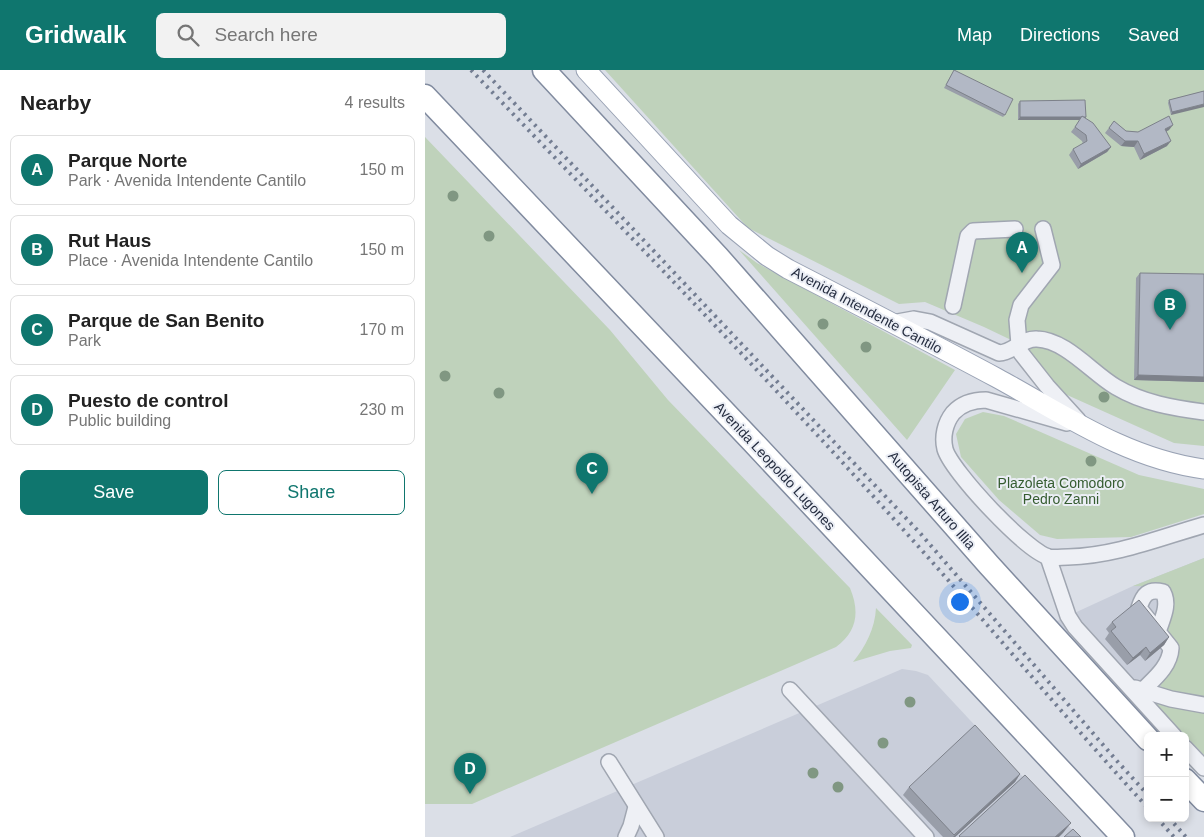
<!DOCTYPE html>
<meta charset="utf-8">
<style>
:root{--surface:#fff;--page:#f2f2f2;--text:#222;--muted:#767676;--line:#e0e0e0;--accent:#0f766e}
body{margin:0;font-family:Arial,sans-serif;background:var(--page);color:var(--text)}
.controls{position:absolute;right:15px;bottom:15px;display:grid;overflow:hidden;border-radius:8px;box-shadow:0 2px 8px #0003}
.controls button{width:45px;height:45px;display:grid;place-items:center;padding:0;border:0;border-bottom:1px solid var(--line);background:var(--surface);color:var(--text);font:25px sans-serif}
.you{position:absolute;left:534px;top:531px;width:18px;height:18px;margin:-12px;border:4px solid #fff;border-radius:50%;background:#1a73e8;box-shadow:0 0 0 8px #1a73e833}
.badge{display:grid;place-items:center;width:32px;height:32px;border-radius:50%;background:var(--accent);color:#fff;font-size:16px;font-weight:700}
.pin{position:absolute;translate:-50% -41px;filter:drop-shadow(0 1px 2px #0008)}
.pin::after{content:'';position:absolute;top:26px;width:18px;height:15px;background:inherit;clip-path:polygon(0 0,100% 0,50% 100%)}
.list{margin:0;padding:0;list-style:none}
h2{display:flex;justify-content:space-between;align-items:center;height:65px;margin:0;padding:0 20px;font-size:21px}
h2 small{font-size:16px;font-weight:400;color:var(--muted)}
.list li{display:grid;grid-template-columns:32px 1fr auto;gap:15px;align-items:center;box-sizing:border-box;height:70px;margin:0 10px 10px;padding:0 10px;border:1px solid var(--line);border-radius:8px}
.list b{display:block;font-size:19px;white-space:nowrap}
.list p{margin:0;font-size:16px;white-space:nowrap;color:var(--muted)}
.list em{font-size:16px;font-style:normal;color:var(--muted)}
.actions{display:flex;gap:10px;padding:15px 20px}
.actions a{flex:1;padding:11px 0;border:1px solid var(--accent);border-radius:8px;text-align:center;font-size:18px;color:var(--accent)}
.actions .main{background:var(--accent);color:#fff}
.icon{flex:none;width:28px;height:28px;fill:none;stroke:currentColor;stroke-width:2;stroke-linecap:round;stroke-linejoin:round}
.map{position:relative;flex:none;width:779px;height:767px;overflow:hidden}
header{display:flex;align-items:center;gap:30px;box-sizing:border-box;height:70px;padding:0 25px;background:var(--accent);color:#fff}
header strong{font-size:24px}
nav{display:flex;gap:28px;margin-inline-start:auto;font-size:18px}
.search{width:350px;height:45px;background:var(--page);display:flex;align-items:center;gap:12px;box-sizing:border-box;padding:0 18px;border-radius:8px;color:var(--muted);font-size:19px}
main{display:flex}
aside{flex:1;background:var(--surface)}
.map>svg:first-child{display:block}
.built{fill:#c9ceda}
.green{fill:#bfd2bb}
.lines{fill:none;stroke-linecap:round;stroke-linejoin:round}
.minor-casing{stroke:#a0a6b1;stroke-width:18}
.major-casing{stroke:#99a2b4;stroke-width:21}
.highway-casing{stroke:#818b9f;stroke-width:25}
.minor{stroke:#eef0f5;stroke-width:15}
.major{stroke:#fff;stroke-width:19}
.highway{stroke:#fff;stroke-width:22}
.rail{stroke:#737d92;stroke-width:4;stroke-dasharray:2.5 5;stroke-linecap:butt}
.tree{fill:#809782}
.wall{fill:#999ea9}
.shaded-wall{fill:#7d818a}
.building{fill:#b2b8c5;stroke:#7d818a}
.labels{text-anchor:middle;stroke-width:4;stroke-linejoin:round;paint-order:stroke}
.street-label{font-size:14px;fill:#242c3f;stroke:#ebeef5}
.park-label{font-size:14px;fill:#355c30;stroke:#ebeef5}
</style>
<header>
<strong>Gridwalk</strong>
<div class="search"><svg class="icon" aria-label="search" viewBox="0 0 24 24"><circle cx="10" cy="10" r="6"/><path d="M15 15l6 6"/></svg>Search here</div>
<nav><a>Map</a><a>Directions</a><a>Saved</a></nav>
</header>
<main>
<aside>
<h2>Nearby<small>4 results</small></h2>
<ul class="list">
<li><span class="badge">A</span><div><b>Parque Norte</b><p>Park · Avenida Intendente Cantilo</p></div><em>150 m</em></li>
<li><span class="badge">B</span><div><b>Rut Haus</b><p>Place · Avenida Intendente Cantilo</p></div><em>150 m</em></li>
<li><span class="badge">C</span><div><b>Parque de San Benito</b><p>Park</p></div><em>170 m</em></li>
<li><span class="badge">D</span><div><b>Puesto de control</b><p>Public building</p></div><em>230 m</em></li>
</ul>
<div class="actions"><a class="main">Save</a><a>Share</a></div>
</aside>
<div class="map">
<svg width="779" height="767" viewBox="0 0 779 767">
<rect width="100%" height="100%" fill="#dbdfe7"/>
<g class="built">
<path d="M779 488V706L760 686V666H741L632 551 708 516Z"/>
<path d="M477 599 491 601 503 605 654 767H85Z"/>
</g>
<g class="green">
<path d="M180 0H779V376L749 373 631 320 603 278 559 257 500 232 474 234 323 158Z"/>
<path d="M0 67 185 260 243 330 425 518C435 542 432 562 411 577L47 734H0Z"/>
<path d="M314 180 332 193 530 300 482 370Z"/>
<path d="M558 342 579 346 714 405 779 419V444L706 467 632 469 615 465 574 430 536 387 531 364 540 349Z"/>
<path d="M779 488V627L759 625 738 619 733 612 747 596 738 560V517L708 516Z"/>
<path d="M451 538 487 575 486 578 465 581 428 592C441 576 450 558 451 538Z"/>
<path d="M732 631 762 640 779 641V685L730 634Z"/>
</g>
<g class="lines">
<g class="minor-casing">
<g id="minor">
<path d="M618 159 627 195 596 235 592 250 594 275 596 283 622 316 653 350"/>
<path d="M528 236 543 166 548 161 590 159"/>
<path d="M467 253 489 249 505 252 574 283C589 282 597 268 612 269 641 270 667 303 691 317 718 333 748 338 779 342"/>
<path d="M642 353 561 330C548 330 537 333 528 343 520 353 517 367 520 379 526 401 602 482 624 487 629 488 637 487 643 487 690 486 734 468 779 455"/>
<path d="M623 487 643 546 650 557 749 666"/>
<path d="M710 618 746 629 779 635"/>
<path d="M365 620 501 767"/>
<path d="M718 620C730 608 745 596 746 578L714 538C718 525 723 518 738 522 745 535 737 549 733 562"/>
<path d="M760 678 779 698"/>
<path d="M184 692 231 767"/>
<path d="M201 767 206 756 211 737"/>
</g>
</g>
<g class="major-casing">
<path id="major" d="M161 0 304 155 342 186 363 199C433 235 503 271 572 308 638 344 702 389 779 399"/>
</g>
<g class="highway-casing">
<g id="highway">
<path d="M119 0 293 187 564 495 723 669"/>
<path d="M0 26 327 371 698 767"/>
<path d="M760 710 779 730"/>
</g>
</g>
<use href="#minor" class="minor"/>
<use href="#major" class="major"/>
<use href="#highway" class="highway"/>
<g class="rail">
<path d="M46 0C193 154 342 307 484 466 565 556 641 649 723 738"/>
<path d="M58 0 495 463 692 691 723 725"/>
<path d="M732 748 749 767"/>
<path d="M744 748 761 767"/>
</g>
</g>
<g class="tree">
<circle cx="28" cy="126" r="5.5"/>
<circle cx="64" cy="166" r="5.5"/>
<circle cx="398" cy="254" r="5.5"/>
<circle cx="441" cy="277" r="5.5"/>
<circle cx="20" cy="306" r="5.5"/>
<circle cx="74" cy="323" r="5.5"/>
<circle cx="679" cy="327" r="5.5"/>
<circle cx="666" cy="391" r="5.5"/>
<circle cx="485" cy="632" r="5.5"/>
<circle cx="458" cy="673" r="5.5"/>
<circle cx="388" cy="703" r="5.5"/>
<circle cx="413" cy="717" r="5.5"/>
</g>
<g class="wall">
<path d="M529 0 580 45 578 47 519 18Z"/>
<path d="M779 21 746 45 743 33 744 30Z"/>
<path d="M595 31 661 47 660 48 686 77 682 82 653 99 644 85 648 79 658 74 657 71 646 62 655 50H593V34Z"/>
<path d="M689 51 701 61 713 62 744 60 742 61V76L715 90 709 77 696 76 680 63Z"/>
<path d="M715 203 779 312 709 310 711 208Z"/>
<path d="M687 552 744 567 739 575 720 591 715 585 702 595 680 569 684 563 681 559Z"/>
<path d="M595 704 590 712 530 767H518L478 725 484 717Z"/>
</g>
<g class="shaded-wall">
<path d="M779 34V37L746 45 747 42Z"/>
<path d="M595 47H661L659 50H593Z"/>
<path d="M748 55 744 60 736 64 740 59Z"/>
<path d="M700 71H713L709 77 696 76Z"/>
<path d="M746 71 742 76 715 90 719 84Z"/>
<path d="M686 77 682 82 653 99 656 94Z"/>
<path d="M713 305 779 307V312L709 310Z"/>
<path d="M744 567 739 575 720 591 725 583Z"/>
<path d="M721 577 715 585 702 595 708 588Z"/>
<path d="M595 704 590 712 530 767H528Z"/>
<path d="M646 753 638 763 634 767H630Z"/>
</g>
<g class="building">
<path d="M529 0 588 29 580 45 521 15Z"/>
<path d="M779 21V34L747 42 744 30Z"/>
<path d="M660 30 661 47H595V31Z"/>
<path d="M657 46 668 53 686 77 656 94 648 79 662 71 661 65 650 57Z"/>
<path d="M744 46 748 55 740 59 746 71 719 84 713 71H700L684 58 689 51 701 61 713 62Z"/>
<path d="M715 203 779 204V307L713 305Z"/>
<path d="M714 530 744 567 725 583 721 577 708 588 686 561 691 557 687 552Z"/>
<path d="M550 655 595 704 529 765 484 717Z"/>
<path d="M600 705 646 753 630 767H535L534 766Z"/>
<path d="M648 759 656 767H639Z"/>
</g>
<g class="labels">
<g class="street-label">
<text transform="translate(442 240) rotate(28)" y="5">Avenida Intendente Cantilo</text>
<text transform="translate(350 396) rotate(47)" y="5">Avenida Leopoldo Lugones</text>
<text transform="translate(507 430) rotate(49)" y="5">Autopista Arturo Illia</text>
</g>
<g class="park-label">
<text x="636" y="418">Plazoleta Comodoro<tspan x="636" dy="16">Pedro Zanni</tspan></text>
</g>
</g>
</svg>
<div class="controls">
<button>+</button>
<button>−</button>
</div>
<div class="you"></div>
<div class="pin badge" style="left:597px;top:203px">A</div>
<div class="pin badge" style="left:745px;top:260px">B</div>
<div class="pin badge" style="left:167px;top:424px">C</div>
<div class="pin badge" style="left:45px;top:724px">D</div>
</div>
</main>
